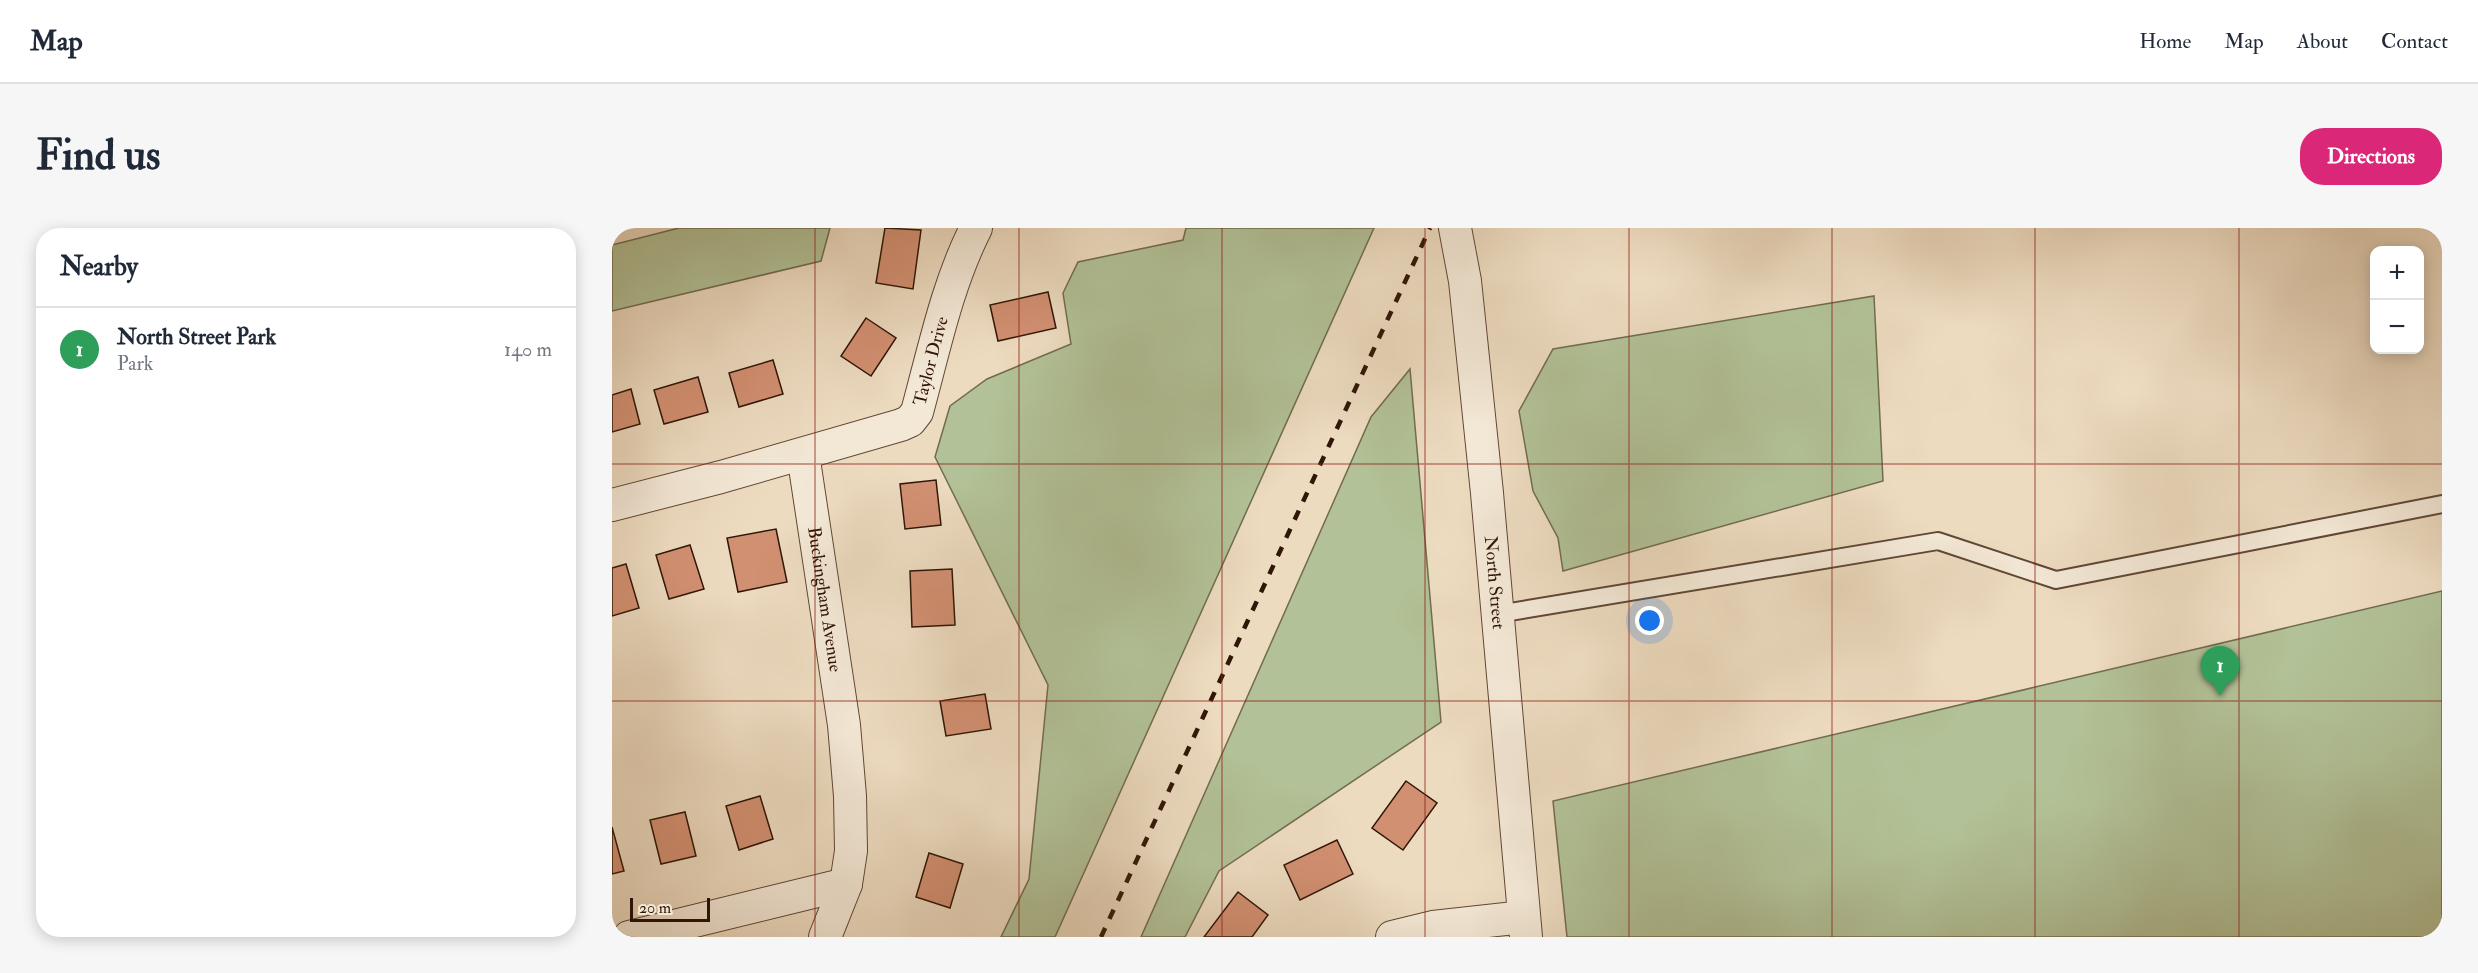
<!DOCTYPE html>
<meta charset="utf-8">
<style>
:root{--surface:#fff;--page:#f6f6f7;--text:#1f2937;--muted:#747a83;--line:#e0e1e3;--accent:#db2777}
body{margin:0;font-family:"IM FELL Double Pica",serif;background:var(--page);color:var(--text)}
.controls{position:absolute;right:18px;top:18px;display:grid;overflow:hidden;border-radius:12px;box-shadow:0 3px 15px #0003}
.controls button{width:54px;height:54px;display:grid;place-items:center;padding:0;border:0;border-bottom:2px solid var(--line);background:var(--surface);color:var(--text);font:30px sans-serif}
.scale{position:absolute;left:18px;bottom:15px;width:80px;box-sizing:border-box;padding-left:6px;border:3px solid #311607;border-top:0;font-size:16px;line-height:21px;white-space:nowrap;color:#311607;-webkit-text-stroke:4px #f3e8d6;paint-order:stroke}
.you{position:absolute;left:1038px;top:393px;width:21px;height:21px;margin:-15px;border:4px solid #fff;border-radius:50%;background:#1a73e8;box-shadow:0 0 0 9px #1a73e833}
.badge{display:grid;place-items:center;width:39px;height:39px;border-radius:50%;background:var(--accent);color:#fff;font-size:20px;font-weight:700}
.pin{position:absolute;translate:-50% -50px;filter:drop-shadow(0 2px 3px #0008)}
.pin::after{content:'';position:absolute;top:32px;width:21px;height:18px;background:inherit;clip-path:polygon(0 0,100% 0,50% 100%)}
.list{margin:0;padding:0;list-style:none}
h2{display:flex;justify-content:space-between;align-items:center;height:78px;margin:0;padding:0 24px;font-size:26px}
h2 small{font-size:20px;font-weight:400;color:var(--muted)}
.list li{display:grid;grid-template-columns:39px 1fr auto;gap:18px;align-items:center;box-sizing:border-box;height:84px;padding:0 24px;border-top:2px solid var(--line)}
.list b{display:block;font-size:22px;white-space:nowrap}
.list p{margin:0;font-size:20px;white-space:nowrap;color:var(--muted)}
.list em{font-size:20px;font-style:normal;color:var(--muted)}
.map{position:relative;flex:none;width:1830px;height:709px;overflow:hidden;border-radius:24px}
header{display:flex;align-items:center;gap:36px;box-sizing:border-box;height:84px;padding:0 30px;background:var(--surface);border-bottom:2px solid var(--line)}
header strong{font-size:28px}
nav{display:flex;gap:33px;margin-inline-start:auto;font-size:21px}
.intro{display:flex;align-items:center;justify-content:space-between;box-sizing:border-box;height:144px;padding:0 36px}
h1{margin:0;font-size:42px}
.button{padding:15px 27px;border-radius:24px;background:var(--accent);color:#fff;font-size:21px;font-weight:700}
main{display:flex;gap:36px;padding:0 36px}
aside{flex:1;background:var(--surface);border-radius:24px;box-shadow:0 3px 15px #0003}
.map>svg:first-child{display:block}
.green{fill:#b2c197;stroke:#726c4f;stroke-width:1.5}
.building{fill:#d29072;stroke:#311607;stroke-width:1.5}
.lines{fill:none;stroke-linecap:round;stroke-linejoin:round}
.service-casing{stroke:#604735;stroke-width:20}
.minor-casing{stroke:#604735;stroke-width:34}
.service{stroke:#f3e8d6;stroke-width:16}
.minor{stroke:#f3e8d6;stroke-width:32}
.rail{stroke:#311607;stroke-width:4.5;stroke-dasharray:10 10;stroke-linecap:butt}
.grid{fill:none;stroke:#8f2418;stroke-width:1.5;stroke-opacity:0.55}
.labels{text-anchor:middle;stroke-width:4.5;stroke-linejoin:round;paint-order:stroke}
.street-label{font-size:18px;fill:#311607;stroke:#f3e8d6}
</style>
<header>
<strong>Map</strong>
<nav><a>Home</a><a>Map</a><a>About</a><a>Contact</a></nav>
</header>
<div class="intro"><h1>Find us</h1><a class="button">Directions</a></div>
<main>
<aside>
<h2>Nearby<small></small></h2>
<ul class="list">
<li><span class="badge" style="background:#2e9e5b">1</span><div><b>North Street Park</b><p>Park</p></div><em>140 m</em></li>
</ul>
</aside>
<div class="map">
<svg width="1830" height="709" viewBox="0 0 1830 709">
<rect width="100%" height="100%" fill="#eddbc0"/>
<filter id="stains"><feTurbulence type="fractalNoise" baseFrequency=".00333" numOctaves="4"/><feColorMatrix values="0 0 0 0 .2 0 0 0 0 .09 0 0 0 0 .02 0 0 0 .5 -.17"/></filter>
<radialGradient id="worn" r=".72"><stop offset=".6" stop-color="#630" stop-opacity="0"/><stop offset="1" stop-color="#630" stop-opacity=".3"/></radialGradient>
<g class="green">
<path d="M67 0H218L209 33 0 83V17Z"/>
<path d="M574 0H762L443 709H389L417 651 436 457 323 229 338 178 375 151 459 116 451 65 466 34 571 12Z"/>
<path d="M1262 68 1271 253 951 343 946 310 921 263 907 183 941 121Z"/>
<path d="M798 141 829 494 607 643 573 709H529L759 189Z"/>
<path d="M1830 363V709H955L941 573Z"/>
</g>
<g class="building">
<path d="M273 0 309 2 301 61 264 55Z"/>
<path d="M436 64 444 100 386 113 378 77Z"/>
<path d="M254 90 284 110 259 148 229 128Z"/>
<path d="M161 132 171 166 127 179 117 145Z"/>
<path d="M86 149 96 184 52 196 42 162Z"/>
<path d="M19 161 28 196 0 204V167Z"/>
<path d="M324 252 329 297 293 301 288 256Z"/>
<path d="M164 301 175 354 126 364 115 310Z"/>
<path d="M78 317 92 361 57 371 44 327Z"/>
<path d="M14 336 27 380 0 388V340Z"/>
<path d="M340 341 343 397 300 399 298 343Z"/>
<path d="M373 466 379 501 334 508 328 473Z"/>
<path d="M794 553 825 575 791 622 760 600Z"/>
<path d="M148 568 161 611 127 622 114 578Z"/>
<path d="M73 584 84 628 49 636 38 592Z"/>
<path d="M0 599 12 643 0 646Z"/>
<path d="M725 612 741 646 688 672 672 637Z"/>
<path d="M317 625 351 636 338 680 304 669Z"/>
<path d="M626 664 656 687 640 709H592Z"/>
</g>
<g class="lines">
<g class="service-casing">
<path id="service" d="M886 386 1326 313 1444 352 1830 276"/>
</g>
<g class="minor-casing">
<g id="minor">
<path id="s1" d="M843 0 853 53 875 265 914 709"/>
<path id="s2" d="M191 226 232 497 238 568 239 623 234 656 213 709"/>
<path id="s3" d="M0 277 109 249 289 197 298 193 305 184C322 122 335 57 364 0"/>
<path d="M17 709 234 656"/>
<path d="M780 709 821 699 912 689"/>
</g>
</g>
<use href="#service" class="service"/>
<use href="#minor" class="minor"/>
<path class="rail" d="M489 709 818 0"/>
</g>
<path class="grid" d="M203 0V709M407 0V709M610 0V709M813 0V709M1017 0V709M1220 0V709M1423 0V709M1627 0V709M0 236H1830M0 473H1830"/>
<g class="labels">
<g class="street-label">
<text dy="6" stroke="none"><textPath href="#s3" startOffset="374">Taylor Drive</textPath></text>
<text dy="6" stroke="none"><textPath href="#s1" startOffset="357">North Street</textPath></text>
<text dy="6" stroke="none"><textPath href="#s2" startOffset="147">Buckingham Avenue</textPath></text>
</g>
</g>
<rect width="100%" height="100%" filter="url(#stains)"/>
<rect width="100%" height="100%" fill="url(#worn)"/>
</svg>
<div class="controls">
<button>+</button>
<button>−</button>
</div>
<div class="scale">20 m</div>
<div class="you"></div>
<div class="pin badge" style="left:1608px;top:468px;background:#2e9e5b">1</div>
</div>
</main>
